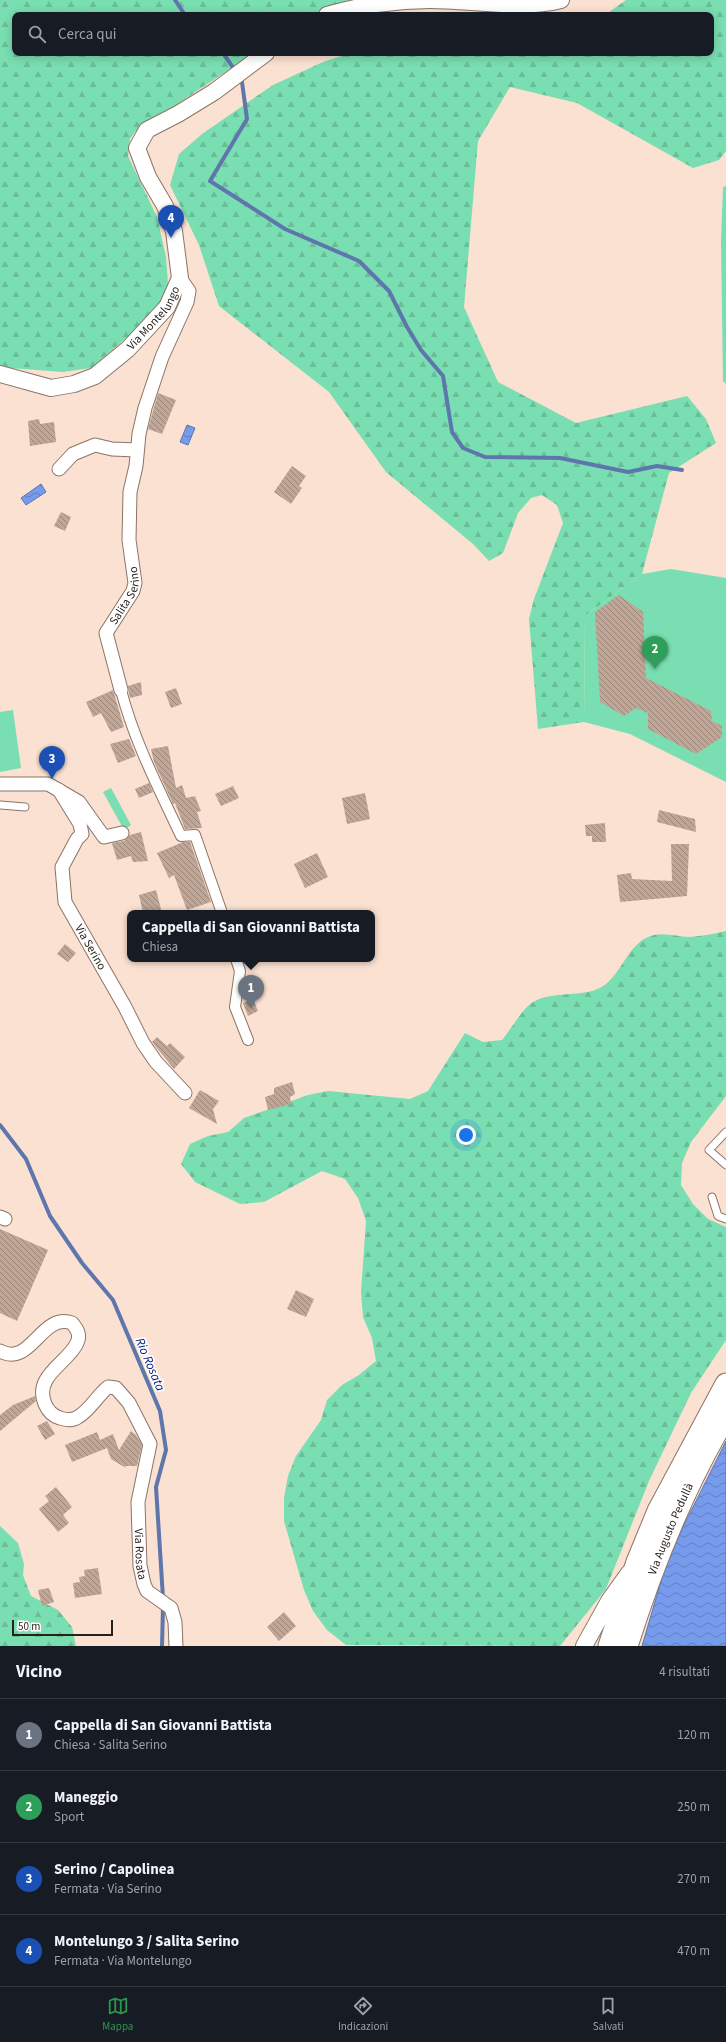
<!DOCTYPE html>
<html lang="it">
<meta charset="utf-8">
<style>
:root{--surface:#171b24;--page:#20242c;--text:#f1f3f6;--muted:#9ea1a6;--line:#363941;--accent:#2a964e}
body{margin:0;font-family:"Source Sans 3",sans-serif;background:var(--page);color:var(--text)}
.scale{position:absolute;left:12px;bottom:10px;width:101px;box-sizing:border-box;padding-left:4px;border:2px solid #281f19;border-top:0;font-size:11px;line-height:14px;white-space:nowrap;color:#281f19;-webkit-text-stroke:3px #fff;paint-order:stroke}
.you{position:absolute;left:466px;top:1135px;width:14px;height:14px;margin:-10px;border:3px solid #fff;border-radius:50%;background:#1a73e8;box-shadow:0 0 0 6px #1a73e833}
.badge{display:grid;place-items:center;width:26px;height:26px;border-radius:50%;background:var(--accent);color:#fff;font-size:13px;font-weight:700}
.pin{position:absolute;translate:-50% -33px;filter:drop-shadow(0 1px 2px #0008)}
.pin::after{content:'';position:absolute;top:21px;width:14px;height:12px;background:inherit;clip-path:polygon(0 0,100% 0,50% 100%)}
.popup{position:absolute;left:127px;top:910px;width:248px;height:52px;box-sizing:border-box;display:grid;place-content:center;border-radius:8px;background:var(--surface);filter:drop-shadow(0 1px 3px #0005);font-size:13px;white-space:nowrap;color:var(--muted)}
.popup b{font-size:15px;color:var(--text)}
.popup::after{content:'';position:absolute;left:50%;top:100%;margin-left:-8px;border:8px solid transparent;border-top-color:var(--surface)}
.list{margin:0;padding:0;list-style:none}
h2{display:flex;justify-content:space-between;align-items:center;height:52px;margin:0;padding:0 16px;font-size:17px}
h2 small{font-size:13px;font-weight:400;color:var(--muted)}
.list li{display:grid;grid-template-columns:26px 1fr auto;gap:12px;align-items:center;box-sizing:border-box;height:72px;padding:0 16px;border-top:1px solid var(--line)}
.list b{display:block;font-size:15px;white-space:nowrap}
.list p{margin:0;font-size:13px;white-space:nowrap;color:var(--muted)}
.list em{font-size:13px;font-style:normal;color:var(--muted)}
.icon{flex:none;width:22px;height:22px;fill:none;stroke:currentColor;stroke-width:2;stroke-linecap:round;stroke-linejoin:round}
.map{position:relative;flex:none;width:726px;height:1646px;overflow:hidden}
.search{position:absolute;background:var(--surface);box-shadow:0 2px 10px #0003;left:12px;right:12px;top:12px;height:44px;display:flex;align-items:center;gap:10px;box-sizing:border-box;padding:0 14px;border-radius:8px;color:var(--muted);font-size:15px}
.sheet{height:340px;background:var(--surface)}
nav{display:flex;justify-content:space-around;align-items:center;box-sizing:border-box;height:56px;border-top:1px solid var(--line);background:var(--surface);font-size:11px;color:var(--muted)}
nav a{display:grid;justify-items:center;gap:2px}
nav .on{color:var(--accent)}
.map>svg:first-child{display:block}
.forest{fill:url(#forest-firs)}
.park{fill:#79deb1}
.water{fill:url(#water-waves);stroke:#5f76ad}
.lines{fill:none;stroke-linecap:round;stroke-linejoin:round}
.stream{stroke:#5f76ad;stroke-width:4}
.building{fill:url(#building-back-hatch)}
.service-casing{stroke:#8b7466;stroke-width:9}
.pedestrian-casing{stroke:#8b7466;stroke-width:12}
.minor-casing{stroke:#8b7466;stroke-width:15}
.tertiary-casing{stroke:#8b7466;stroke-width:18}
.primary-casing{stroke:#8b7466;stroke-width:23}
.service{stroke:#fff;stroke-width:7}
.pedestrian{stroke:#fff;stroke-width:10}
.minor{stroke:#fff;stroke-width:13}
.tertiary{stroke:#fff;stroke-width:16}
.primary{stroke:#fff;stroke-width:21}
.labels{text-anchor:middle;stroke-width:3.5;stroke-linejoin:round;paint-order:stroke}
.street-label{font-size:12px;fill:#281f19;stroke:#fff}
.water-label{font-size:13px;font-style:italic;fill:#07207d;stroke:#fff}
</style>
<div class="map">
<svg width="726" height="1646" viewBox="0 0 726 1646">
<defs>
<pattern id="forest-firs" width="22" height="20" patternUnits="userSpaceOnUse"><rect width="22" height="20" fill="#79deb1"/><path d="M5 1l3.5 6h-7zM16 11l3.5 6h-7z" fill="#69be98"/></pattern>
<pattern id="water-waves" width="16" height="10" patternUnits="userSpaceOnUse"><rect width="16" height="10" fill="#769bed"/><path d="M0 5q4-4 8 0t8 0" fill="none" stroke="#617ebf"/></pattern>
<pattern id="building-back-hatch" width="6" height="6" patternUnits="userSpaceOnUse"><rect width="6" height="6" fill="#bfa697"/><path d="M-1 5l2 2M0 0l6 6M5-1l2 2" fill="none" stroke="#9b877a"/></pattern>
</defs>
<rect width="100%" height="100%" fill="#fbe1d1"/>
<g class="forest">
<path d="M0 0H349L311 15H15V53H254L135 132 130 139 128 156 157 217 166 257 168 284 161 301 132 333 91 368 63 372 10 368 0 365Z"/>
<path d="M626 0H726V151L719 160 693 168 577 103 510 87 478 141 464 307 498 382 576 423 687 396 706 419 716 443 669 473 642 574 585 616 584 722 538 729 529 619 534 599 563 523 557 505 542 495 531 498 518 513 503 553 489 561 473 544 386 472 329 392 219 306 199 245 170 185 179 154 202 134 273 85 323 62 350 53 410 55 441 53H711V15H605Z"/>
<path d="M726 931V1096L691 1142 682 1163 681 1185 693 1204 708 1219 726 1227V1340L691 1393 649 1481 606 1589 560 1646 346 1645 327 1630 313 1611 304 1590 284 1521V1498L288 1476 296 1456 321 1420 327 1400 342 1385 359 1375 376 1361 372 1338 363 1317 361 1292 366 1221 358 1198 345 1179 322 1171 264 1202 240 1204 195 1182 181 1164 190 1144 208 1136 228 1132 244 1118 308 1095 328 1091 410 1099 428 1091 465 1033 483 1042 502 1040C511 1029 518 1016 528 1006 549 987 585 1001 606 984 622 971 629 945 648 937 662 931 676 937 690 937 702 936 714 934 726 931Z"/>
<path d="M0 1526 18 1543 24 1564 23 1575 31 1596 58 1610 72 1627 76 1646H0Z"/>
</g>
<g class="park">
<path d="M726 186V384L723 381 721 241 723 187Z"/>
<path d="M671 569 726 578V782L630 734 584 722 585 616 642 574Z"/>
<path d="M13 710 21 768 0 772V712Z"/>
<path d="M111 788 131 825 124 830 103 792Z"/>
</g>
<g class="water">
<path d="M187 425 195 428 188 445 180 442Z"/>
<path d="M41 484 46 492 26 505 21 498Z"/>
<path d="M726 1441V1646H642L668 1557Z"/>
</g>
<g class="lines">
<g class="stream">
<path d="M175 0 185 15"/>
<path d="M223 53 236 72"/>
<path d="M240 78 242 82 247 119 210 181 285 229 359 261 389 291 407 327 421 350 443 376 452 432 463 448 485 457 560 458 628 472 657 466 682 470"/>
<path d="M0 1125 26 1159 50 1216 82 1263 113 1300 160 1411 166 1450 156 1487 163 1598"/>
<path d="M162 1646 163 1607"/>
</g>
</g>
<g class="building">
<path d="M158 393 176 400 162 434 148 429Z"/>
<path d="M39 419 40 424 54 422 56 442 30 446 28 421Z"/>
<path d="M292 466 306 476 299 486 302 488 291 504 274 492Z"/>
<path d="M61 512 71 517 65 531 54 526Z"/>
<path d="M619 595 643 612 646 678 711 711 712 721 722 726V737L696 754 648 729V713L636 708 624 716 600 702 595 612Z"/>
<path d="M141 682 142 695 130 698 128 686Z"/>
<path d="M176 688 182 704 171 708 165 692Z"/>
<path d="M113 690 124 727 111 732 101 713 93 717 86 702Z"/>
<path d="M129 739 136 756 118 763 110 744Z"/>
<path d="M168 746 176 788 182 785 186 798 195 796 201 811 197 812 202 828 185 829 175 803 173 804 154 762 151 749Z"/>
<path d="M149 783 153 792 139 798 135 789Z"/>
<path d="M233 786 239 798 221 806 215 794Z"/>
<path d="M365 793 370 819 347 824 342 798Z"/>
<path d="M659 810 695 819 696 832 657 822Z"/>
<path d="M605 823 606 842H592V836H586L585 825Z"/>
<path d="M141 832 148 861 133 862 131 856 117 860 112 843 124 841 130 835Z"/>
<path d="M183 842H190L211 902 187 910 174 875 169 878 157 853Z"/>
<path d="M671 844H689L687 896 620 902 617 875 631 873 632 879 672 881Z"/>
<path d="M317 853 328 877 305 888 294 864Z"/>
<path d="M156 890 162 913H143L139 895Z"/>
<path d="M65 944 76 953 68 962 57 954Z"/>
<path d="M253 999 258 1011 248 1016 243 1003Z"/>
<path d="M157 1037 167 1046 170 1043 185 1057 174 1069 152 1042Z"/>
<path d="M292 1082 295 1094 290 1097 291 1104 268 1110 265 1097 274 1094V1088Z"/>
<path d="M200 1090 219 1101 213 1109 217 1124 189 1108Z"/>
<path d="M0 1229 48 1250 17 1321 0 1313Z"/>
<path d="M296 1290 314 1299 306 1317 287 1309Z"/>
<path d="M35 1396 36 1401 0 1431V1415L13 1405Z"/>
<path d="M47 1421 55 1434 45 1440 37 1426Z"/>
<path d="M131 1431 136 1435 142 1445 137 1466H125L126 1468 111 1459 107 1448 72 1462 65 1445 97 1432 100 1440 113 1434 119 1450Z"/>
<path d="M56 1487 72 1507 63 1515 69 1523 58 1532 39 1509 49 1501 45 1496Z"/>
<path d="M98 1568 102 1594 75 1598 73 1583 80 1582 79 1577 85 1576 84 1570Z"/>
<path d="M49 1588 54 1602 42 1606 38 1590Z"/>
<path d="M284 1612 296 1626 279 1641 267 1627Z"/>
</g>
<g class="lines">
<g class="service-casing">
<g id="service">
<path d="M0 805 25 807"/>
<path d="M726 1132 709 1150 726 1165"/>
<path d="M712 1197 718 1216 726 1219"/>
</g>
</g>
<g class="pedestrian-casing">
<g id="pedestrian">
<path d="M121 690C134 741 159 789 181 836L195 835 222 913"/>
<path d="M236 959 240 971 235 1007 248 1040"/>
</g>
</g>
<g class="minor-casing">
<g id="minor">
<path d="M59 469 73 454 95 445 112 449 137 450"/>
<path id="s1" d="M121 690 106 633 133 591 135 583 129 540 130 492 136 466 139 434 145 408 162 357 187 302 189 291 180 278"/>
<path d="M0 784H48L79 802 104 837 122 833"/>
<path id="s2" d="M59 790 80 824 82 834 77 839 62 867 65 902 125 1007 143 1043 156 1062 185 1093"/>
<path d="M0 1217 5 1219"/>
<path id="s3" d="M0 1351C31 1368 41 1312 72 1323 77 1329 81 1335 77 1343 68 1363 33 1376 45 1404 48 1411 53 1416 60 1418 66 1420 72 1421 78 1417 90 1410 97 1396 108 1387L116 1388 129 1403 150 1444 138 1502 140 1566 144 1584 147 1591 171 1608 175 1622 176 1646"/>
</g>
</g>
<g class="tertiary-casing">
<g id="tertiary">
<path d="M327 15C362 5 393 0 430 0 469 0 524 10 561 0"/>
<path id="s4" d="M0 374 51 388 74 384 95 376 128 349 167 307 180 278 174 231 165 206 148 177 137 148 147 130 178 114 214 92 266 53"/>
<path d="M584 1646 609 1601 629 1573"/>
</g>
</g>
<g class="primary-casing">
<g id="primary">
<path d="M609 1646 637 1562 658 1511 726 1384"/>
<path id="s5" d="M627 1646C652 1567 683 1488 726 1416"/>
</g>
</g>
<use href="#service" class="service"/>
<use href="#pedestrian" class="pedestrian"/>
<use href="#minor" class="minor"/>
<use href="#tertiary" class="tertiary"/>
<use href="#primary" class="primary"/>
</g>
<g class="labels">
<g class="street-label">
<text dy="4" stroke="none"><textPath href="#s4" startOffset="182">Via Montelungo</textPath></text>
<text dy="4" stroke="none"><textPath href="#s1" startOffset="102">Salita Serino</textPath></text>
<text dy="4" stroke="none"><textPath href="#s2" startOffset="176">Via Serino</textPath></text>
<text dy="4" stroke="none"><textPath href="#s5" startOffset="125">Via Augusto Pedullà</textPath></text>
<text dy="4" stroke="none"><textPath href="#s3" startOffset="447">Via Rosata</textPath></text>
</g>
<g class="water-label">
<text transform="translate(151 1364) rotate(67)" y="5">Rio Rosata</text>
</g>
</g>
</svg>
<div class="scale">50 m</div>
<div class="you"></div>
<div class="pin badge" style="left:251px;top:1008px;background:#6b7280">1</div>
<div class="popup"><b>Cappella di San Giovanni Battista</b>Chiesa</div>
<div class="pin badge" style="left:655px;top:669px;background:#2e9e5b">2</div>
<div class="pin badge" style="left:52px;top:779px;background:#1a4fb4">3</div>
<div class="pin badge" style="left:171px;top:238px;background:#1a4fb4">4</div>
<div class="search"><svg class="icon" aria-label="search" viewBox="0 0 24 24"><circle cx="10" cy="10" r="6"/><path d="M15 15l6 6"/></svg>Cerca qui</div>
</div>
<section class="sheet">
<h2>Vicino<small>4 risultati</small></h2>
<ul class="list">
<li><span class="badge" style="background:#6b7280">1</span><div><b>Cappella di San Giovanni Battista</b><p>Chiesa · Salita Serino</p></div><em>120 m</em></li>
<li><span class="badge" style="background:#2e9e5b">2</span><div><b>Maneggio</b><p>Sport</p></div><em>250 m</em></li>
<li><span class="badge" style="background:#1a4fb4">3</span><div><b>Serino / Capolinea</b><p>Fermata · Via Serino</p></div><em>270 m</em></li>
<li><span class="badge" style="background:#1a4fb4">4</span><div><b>Montelungo 3 / Salita Serino</b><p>Fermata · Via Montelungo</p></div><em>470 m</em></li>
</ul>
</section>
<nav>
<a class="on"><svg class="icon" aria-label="map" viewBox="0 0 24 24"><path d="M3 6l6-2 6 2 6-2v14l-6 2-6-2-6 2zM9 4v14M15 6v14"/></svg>Mappa</a>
<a><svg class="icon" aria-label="directions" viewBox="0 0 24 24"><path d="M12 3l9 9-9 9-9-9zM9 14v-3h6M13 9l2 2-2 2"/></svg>Indicazioni</a>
<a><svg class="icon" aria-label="saved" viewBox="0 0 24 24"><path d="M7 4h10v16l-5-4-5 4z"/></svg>Salvati</a>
</nav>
